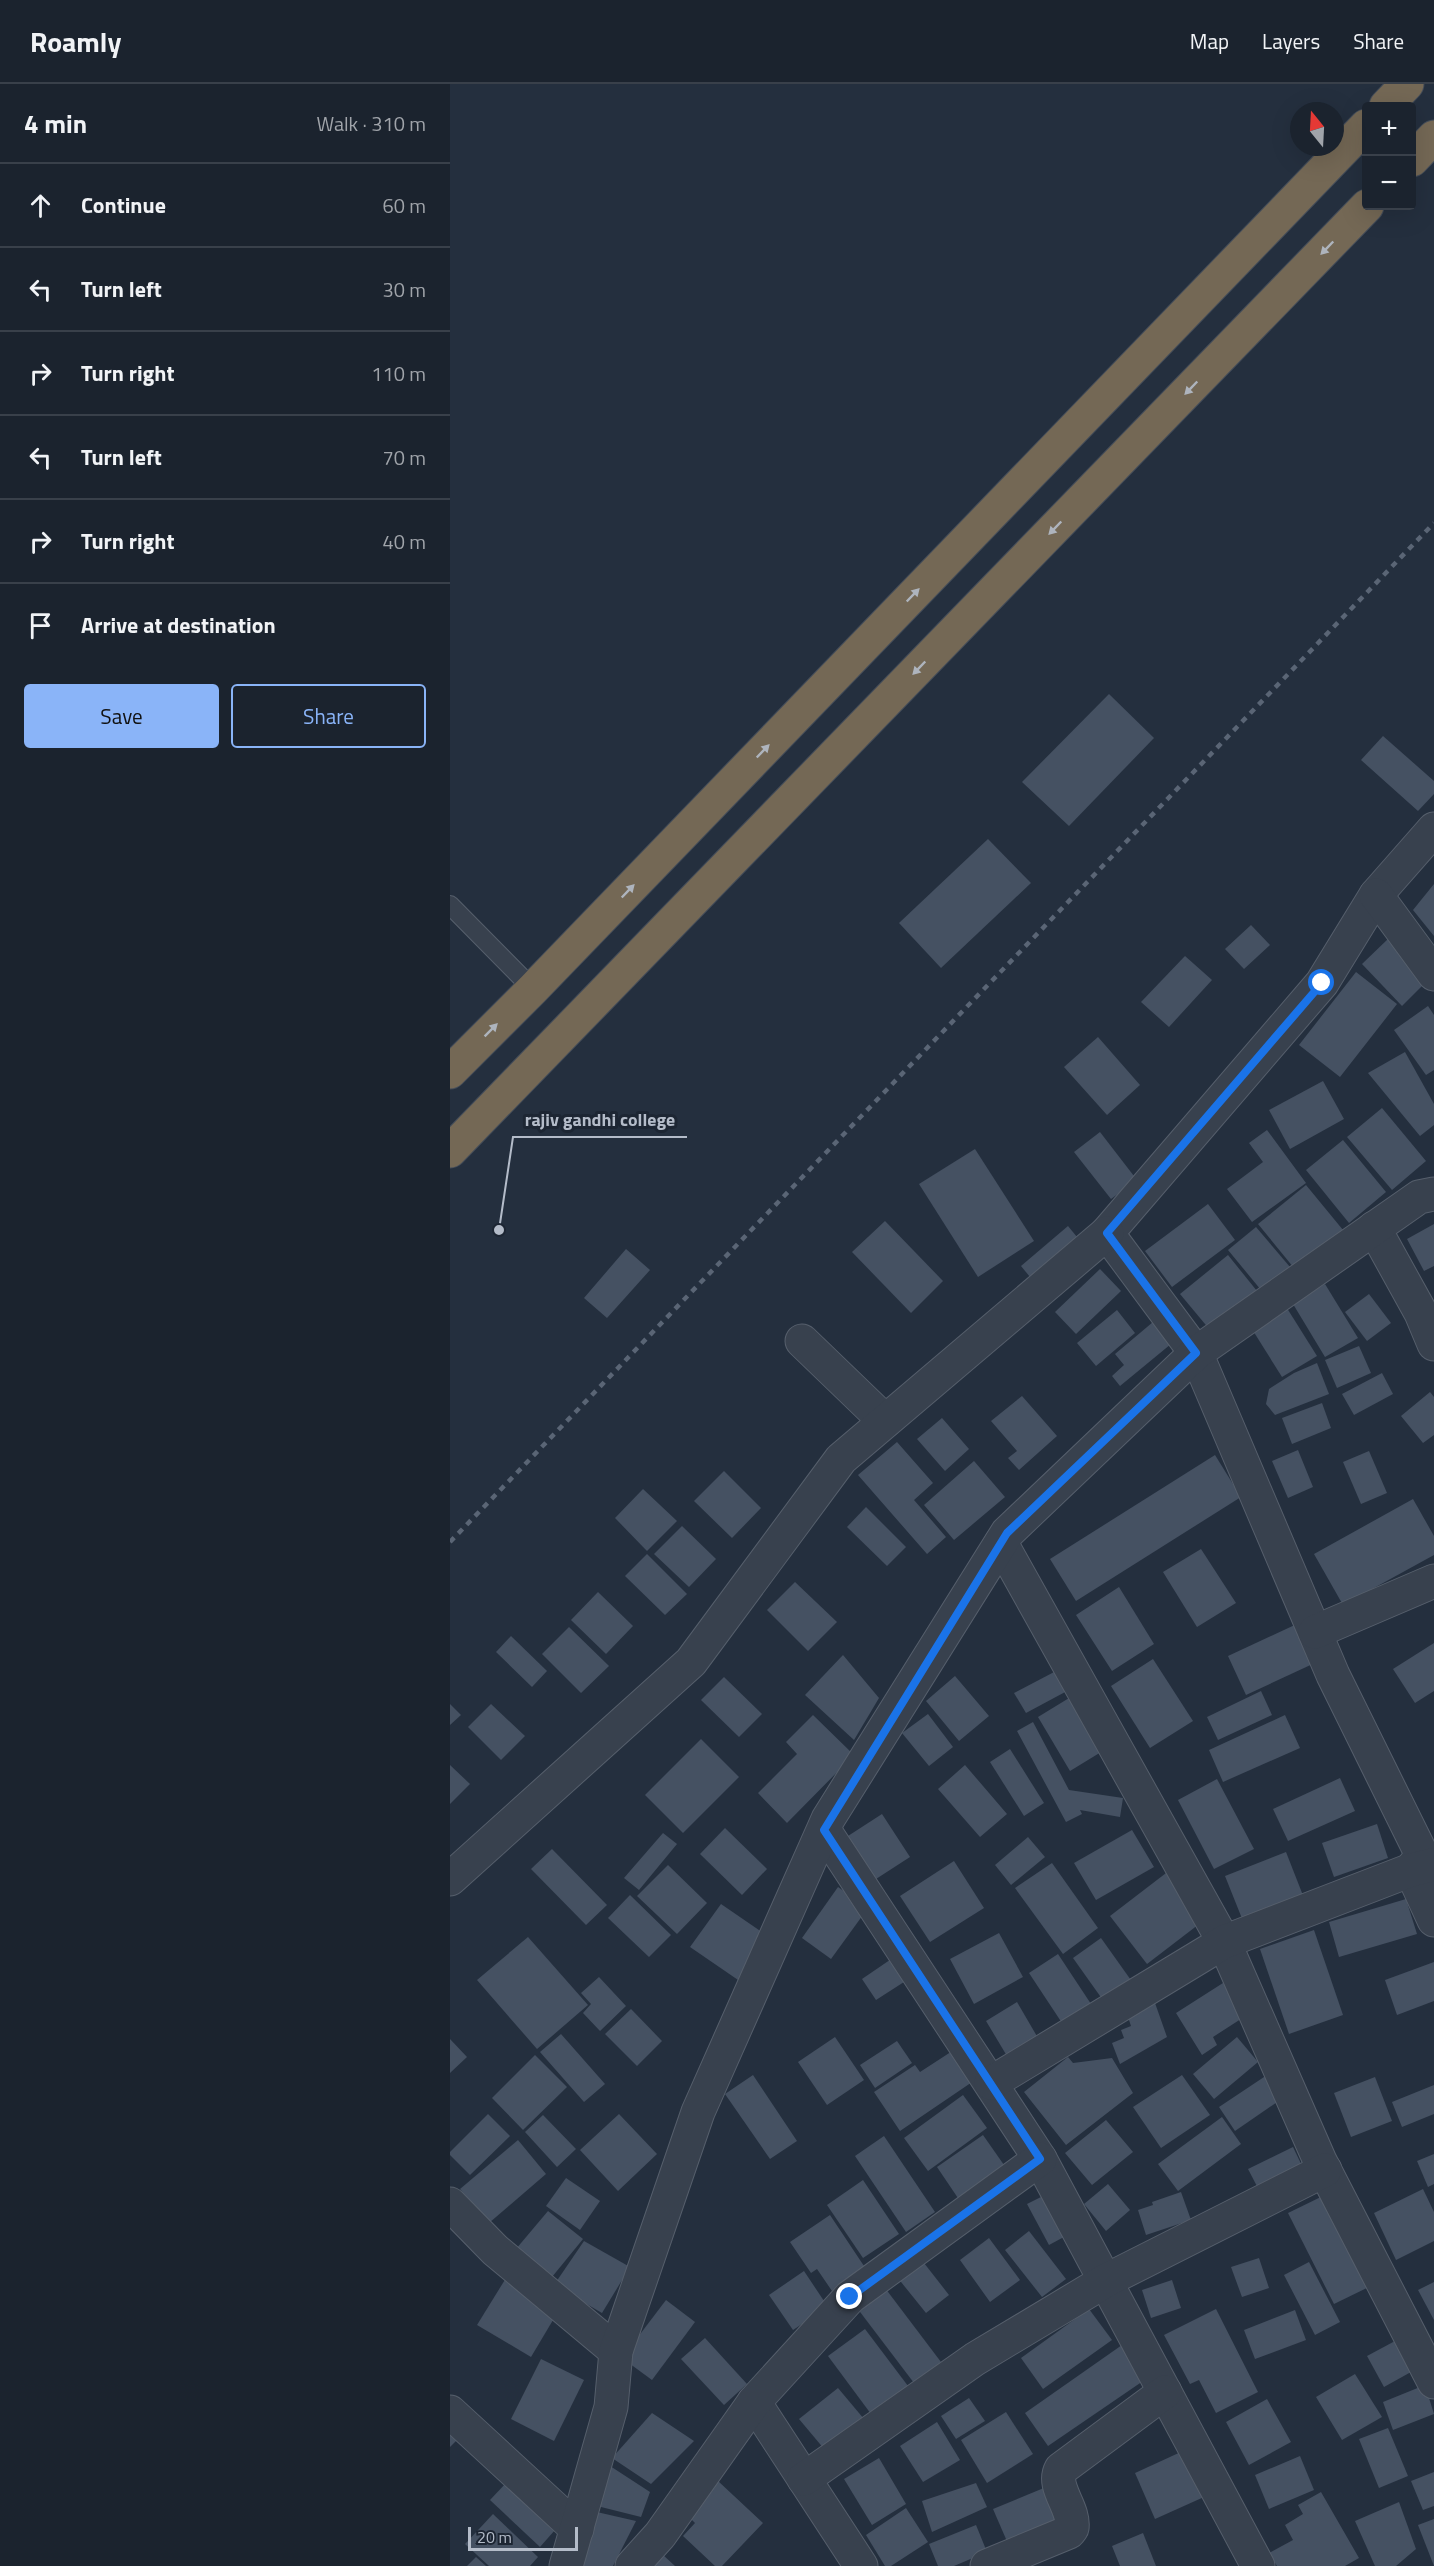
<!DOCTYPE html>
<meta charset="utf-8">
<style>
:root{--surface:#1b232e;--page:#282f3a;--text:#f1f3f6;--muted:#a0a4aa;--line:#39404a;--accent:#8ab4f8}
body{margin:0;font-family:"Titillium Web",sans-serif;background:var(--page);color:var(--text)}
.controls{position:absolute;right:18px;top:18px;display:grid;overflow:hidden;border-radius:6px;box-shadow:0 6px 24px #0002}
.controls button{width:54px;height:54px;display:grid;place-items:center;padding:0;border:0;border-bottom:2px solid var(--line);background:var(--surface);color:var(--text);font:30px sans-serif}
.compass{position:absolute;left:840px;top:18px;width:54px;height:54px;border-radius:50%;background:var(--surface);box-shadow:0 6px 24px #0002;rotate:342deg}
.scale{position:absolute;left:18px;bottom:15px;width:110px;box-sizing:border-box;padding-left:6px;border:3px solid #b4bcc9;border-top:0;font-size:16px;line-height:21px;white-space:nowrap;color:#b4bcc9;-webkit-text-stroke:4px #1d2633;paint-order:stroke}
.stop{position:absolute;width:18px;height:18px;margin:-14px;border:4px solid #1a73e8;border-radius:50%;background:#fff}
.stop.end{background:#1a73e8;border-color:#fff;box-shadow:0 2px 6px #0008}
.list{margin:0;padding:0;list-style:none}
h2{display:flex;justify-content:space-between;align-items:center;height:78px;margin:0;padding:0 24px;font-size:26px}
h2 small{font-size:20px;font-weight:400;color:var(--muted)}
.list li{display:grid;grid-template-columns:39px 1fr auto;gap:18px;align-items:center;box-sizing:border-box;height:84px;padding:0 24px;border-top:2px solid var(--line)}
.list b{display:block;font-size:22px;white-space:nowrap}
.list em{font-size:20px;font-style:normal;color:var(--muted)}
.actions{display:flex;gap:12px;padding:18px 24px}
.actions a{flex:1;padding:14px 0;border:2px solid var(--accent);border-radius:6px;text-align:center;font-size:21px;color:var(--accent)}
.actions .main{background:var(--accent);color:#111}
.icon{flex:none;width:33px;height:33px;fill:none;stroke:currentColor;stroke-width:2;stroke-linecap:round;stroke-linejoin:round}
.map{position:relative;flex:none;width:984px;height:2482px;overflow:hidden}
header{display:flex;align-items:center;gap:36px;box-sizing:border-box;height:84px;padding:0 30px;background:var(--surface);border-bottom:2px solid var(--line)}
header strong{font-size:28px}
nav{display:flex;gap:33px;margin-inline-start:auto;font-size:21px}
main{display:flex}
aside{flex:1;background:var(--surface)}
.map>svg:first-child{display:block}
.building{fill:#455162}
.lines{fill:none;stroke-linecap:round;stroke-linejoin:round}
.lane-casing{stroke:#565f6c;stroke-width:20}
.street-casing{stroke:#565f6c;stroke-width:35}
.highway-casing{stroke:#434c59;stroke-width:35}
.lane{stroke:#38414e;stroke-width:18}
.street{stroke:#38414e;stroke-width:33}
.highway{stroke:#746855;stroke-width:33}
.rail{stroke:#5a6575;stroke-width:4.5;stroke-dasharray:6 6;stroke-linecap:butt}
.oneway{fill:#aeb4bd}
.route{stroke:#1a73e8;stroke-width:8}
.leader{fill:none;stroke:#b4bcc9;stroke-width:2}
.callout-dot{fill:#b4bcc9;stroke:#1d2633;stroke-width:2}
.callout-label{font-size:18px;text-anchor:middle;font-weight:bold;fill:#b4bcc9;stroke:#1d2633;stroke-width:6;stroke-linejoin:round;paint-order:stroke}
</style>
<header>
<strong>Roamly</strong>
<nav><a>Map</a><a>Layers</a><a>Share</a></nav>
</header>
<main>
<aside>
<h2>4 min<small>Walk · 310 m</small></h2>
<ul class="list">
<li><svg class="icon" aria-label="ahead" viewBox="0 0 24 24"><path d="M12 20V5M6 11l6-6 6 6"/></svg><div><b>Continue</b></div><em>60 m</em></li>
<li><svg class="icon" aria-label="left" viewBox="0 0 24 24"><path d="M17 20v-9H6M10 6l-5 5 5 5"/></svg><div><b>Turn left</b></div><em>30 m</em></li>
<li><svg class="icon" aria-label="right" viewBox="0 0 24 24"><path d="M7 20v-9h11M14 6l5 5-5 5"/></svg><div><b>Turn right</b></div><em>110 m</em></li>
<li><svg class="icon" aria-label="left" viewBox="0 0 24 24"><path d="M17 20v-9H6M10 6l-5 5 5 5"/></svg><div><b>Turn left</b></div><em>70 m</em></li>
<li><svg class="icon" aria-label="right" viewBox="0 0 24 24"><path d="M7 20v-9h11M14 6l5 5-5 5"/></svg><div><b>Turn right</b></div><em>40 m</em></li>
<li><svg class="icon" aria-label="arrive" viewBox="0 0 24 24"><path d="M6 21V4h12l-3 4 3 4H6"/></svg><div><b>Arrive at destination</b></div></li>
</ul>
<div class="actions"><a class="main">Save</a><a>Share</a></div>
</aside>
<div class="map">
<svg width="984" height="2482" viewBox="0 0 984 2482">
<rect width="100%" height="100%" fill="#242f3e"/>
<g class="building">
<path d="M659 610 704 654 619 742 572 698Z"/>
<path d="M933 652 984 697V710L968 727 911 676Z"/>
<path d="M538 755 581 799 491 884 449 839Z"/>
<path d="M984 800V852L963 826Z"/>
<path d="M801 841 820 861 794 885 775 865Z"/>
<path d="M939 854 979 895 952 922 912 880Z"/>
<path d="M735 872 762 896 719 943 691 918Z"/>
<path d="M906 888 947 920 890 993 849 961Z"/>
<path d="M978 922 984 931V986L976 991 944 946Z"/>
<path d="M648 953 690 1001 657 1031 614 983Z"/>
<path d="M955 968 984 1020V1041L970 1052 918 989Z"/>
<path d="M873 997 894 1035 840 1065 819 1026Z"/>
<path d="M932 1024 976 1077 942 1106 897 1053Z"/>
<path d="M817 1046 856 1099 802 1138 777 1105 813 1078 799 1059Z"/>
<path d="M650 1048 687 1096 661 1115 624 1068Z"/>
<path d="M893 1056 936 1108 899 1139 856 1086Z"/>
<path d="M525 1065 584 1157 528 1193 469 1100Z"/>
<path d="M856 1101 893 1146 844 1184 808 1140Z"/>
<path d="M758 1120 785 1156 722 1203 695 1167Z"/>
<path d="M435 1137 493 1197 461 1229 402 1168Z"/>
<path d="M984 1140V1182L974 1187 957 1155Z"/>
<path d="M618 1142 636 1164 589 1204 571 1182Z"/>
<path d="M806 1143 840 1183 811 1206 778 1166Z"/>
<path d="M176 1165 200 1186 157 1234 134 1214Z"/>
<path d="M778 1171 807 1207 760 1246 730 1210Z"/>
<path d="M650 1185 671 1207 626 1250 605 1228Z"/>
<path d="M875 1200 908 1254 875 1273 843 1220Z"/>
<path d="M919 1210 941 1239 917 1257 895 1228Z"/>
<path d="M835 1221 867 1272 832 1293 800 1242Z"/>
<path d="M667 1226 685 1249 646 1282 627 1259Z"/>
<path d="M703 1238 721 1260 670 1302 662 1292 674 1281 665 1270Z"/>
<path d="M909 1262 921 1289 887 1304 875 1276Z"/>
<path d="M867 1279 879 1310 825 1331 816 1320 819 1305 844 1289Z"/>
<path d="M932 1289 943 1310 904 1331 892 1310Z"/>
<path d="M980 1308 984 1313V1351L973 1359 951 1332Z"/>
<path d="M572 1312 607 1352 569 1386 558 1374 567 1367 541 1337Z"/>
<path d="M872 1319 881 1344 842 1360 832 1334Z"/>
<path d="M492 1334 519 1365 495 1387 467 1355Z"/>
<path d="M447 1358 483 1399 464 1416 496 1453 477 1470 408 1391Z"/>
<path d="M848 1366 863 1403 838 1414 822 1377Z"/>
<path d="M919 1367 937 1409 911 1420 893 1378Z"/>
<path d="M765 1371 791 1413 626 1517 600 1475Z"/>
<path d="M524 1377 555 1413 504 1456 474 1421Z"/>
<path d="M274 1387 311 1424 282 1454 244 1417Z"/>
<path d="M193 1405 227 1437 197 1467 165 1434Z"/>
<path d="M963 1415 984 1452V1471L893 1521 864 1470Z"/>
<path d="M416 1423 456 1463 437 1482 397 1443Z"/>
<path d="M232 1442 266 1475 239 1503 204 1470Z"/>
<path d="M751 1465 786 1519 747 1543 713 1488Z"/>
<path d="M197 1470 237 1510 215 1531 175 1492Z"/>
<path d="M345 1498 387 1538 358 1567 317 1526Z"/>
<path d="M669 1503 704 1560 662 1587 626 1531Z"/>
<path d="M148 1508 183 1542 156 1570 121 1536Z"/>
<path d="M849 1539 867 1578 796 1611 778 1572Z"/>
<path d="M119 1543 159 1582 131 1609 92 1570Z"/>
<path d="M61 1552 97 1587 82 1603 46 1568Z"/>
<path d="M984 1559V1607L965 1619 943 1585Z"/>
<path d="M393 1571 429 1614 404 1656 355 1611Z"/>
<path d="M703 1575 743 1637 700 1664 661 1602Z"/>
<path d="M606 1587 617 1607 576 1629 564 1609Z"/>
<path d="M505 1592 539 1632 509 1657 476 1617Z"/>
<path d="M274 1593 312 1630 289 1653 251 1616Z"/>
<path d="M811 1607 822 1631 768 1656 757 1633Z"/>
<path d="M624 1611 656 1665 620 1687 588 1633Z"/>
<path d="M0 1620 11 1631 0 1641Z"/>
<path d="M41 1620 75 1652 51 1676 18 1643Z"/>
<path d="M478 1630 503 1663 479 1682 452 1649Z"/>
<path d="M363 1631 404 1671 337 1739 308 1709 347 1670 336 1658Z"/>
<path d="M835 1631 850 1664 773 1698 759 1666Z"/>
<path d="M583 1638 619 1706 673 1714 670 1733 630 1726 632 1730 616 1738 567 1647Z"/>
<path d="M251 1655 289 1693 233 1749 195 1711Z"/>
<path d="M560 1665 594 1719 574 1732 540 1678Z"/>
<path d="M0 1681 20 1700 0 1720Z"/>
<path d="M515 1681 557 1730 530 1753 488 1705Z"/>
<path d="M890 1694 905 1727 838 1757 823 1725Z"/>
<path d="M767 1695 804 1765 764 1785 728 1716Z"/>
<path d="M432 1730 460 1773 426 1795 398 1752Z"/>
<path d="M927 1740 938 1774 884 1793 872 1759Z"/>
<path d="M275 1744 317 1785 292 1811 250 1770Z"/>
<path d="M682 1746 704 1783 646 1816 624 1779Z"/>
<path d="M213 1749 227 1760 189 1806 174 1794Z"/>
<path d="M578 1753 595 1773 561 1801 545 1781Z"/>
<path d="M102 1765 157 1821 136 1841 81 1785Z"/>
<path d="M836 1768 854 1814 793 1837 775 1792Z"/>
<path d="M504 1777 534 1824 480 1858 450 1812Z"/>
<path d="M602 1779 648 1844 613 1870 565 1804Z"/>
<path d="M218 1781 257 1819 227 1850 187 1812Z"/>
<path d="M720 1786 757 1834 697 1880 660 1832Z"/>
<path d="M388 1803 418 1824 381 1875 352 1854Z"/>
<path d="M180 1811 221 1851 199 1873 158 1834Z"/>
<path d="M956 1815 967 1850 889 1873 879 1838Z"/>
<path d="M271 1820 322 1855 291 1898 240 1863Z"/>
<path d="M864 1846 893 1931 839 1950 810 1865Z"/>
<path d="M549 1849 573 1893 524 1920 500 1875Z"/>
<path d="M78 1853 138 1921 87 1965 27 1896Z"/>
<path d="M651 1854 683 1899 655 1919 623 1874Z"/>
<path d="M453 1867 468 1889 426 1916 412 1895Z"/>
<path d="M608 1870 643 1923 614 1942 579 1889Z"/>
<path d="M984 1878V1917L947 1931 935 1896Z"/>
<path d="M149 1893 176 1922 150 1947 133 1929 141 1920 131 1909Z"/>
<path d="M773 1899 794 1933 763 1953 767 1961 752 1971 726 1929Z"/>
<path d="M567 1918 588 1954 557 1972 536 1937Z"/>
<path d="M705 1919 717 1953 670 1980 662 1959 674 1954 671 1946 681 1942 677 1930Z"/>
<path d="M181 1925 212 1957 187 1982 155 1950Z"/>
<path d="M111 1950 155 2000 134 2018 90 1968Z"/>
<path d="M385 1953 414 1996 377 2021 348 1978Z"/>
<path d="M787 1953 808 1978 764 2015 743 1990Z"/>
<path d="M0 1955 17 1973 0 1989Z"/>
<path d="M447 1957 462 1979 425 2004 410 1981Z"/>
<path d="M510 1962 531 1992 450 2047 424 2008 465 1981 470 1988Z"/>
<path d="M85 1971 117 2003 73 2046 42 2014Z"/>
<path d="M618 1973 623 1979 662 1974 683 2009 616 2061 574 2008Z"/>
<path d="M303 1991 347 2057 320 2075 275 2010Z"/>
<path d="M732 1991 760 2031 711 2064 683 2023Z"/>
<path d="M817 1991 833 2014 785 2047 769 2023Z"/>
<path d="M925 1993 942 2037 901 2053 884 2009Z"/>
<path d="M984 2001V2030L952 2043 942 2018Z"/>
<path d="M513 2011 537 2044 478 2087 454 2054Z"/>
<path d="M38 2030 60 2052 20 2091 0 2071V2068Z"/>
<path d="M169 2030 207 2070 168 2107 130 2066Z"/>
<path d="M93 2031 126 2065 107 2083 75 2048Z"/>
<path d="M772 2033 791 2060 728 2107 708 2080Z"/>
<path d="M656 2036 683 2068 642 2101 615 2069Z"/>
<path d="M533 2051 561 2091 514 2123 487 2083Z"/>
<path d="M434 2052 485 2128 456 2148 405 2072Z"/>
<path d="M68 2056 96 2090 39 2139 10 2105Z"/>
<path d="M843 2063 855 2088 811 2110 798 2085Z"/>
<path d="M984 2070V2100L978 2103 967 2077Z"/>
<path d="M116 2094 150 2117 130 2146 96 2122Z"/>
<path d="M413 2096 449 2150 413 2174 377 2121Z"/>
<path d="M658 2100 680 2126 656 2147 634 2120Z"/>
<path d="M973 2105 984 2128V2157L946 2176 924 2129Z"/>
<path d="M605 2106 627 2146 599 2161 577 2120Z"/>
<path d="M731 2108 741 2136 696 2151 688 2126 703 2121 702 2118Z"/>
<path d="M879 2109 925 2200 884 2220 838 2129Z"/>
<path d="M98 2127 133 2155 102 2193 66 2165Z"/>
<path d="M380 2131 416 2185 382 2207 367 2185 361 2189 340 2158Z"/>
<path d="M579 2147 616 2195 592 2213 555 2166Z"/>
<path d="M539 2154 570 2196 540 2218 510 2176Z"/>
<path d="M134 2157 180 2183 152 2229 104 2201Z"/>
<path d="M467 2170 499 2211 476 2229 443 2188Z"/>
<path d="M809 2174 819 2204 792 2213 781 2183Z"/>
<path d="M859 2178 890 2238 865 2251 834 2191Z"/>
<path d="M354 2187 378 2223 343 2246 319 2211Z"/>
<path d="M56 2194 109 2226 81 2273 27 2241Z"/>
<path d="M722 2196 731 2224 701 2234 692 2206Z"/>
<path d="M984 2198V2236L968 2206Z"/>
<path d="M432 2200 491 2278 464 2299 404 2220Z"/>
<path d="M216 2216 245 2238 202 2296 172 2274Z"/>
<path d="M639 2225 662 2256 593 2305 571 2274Z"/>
<path d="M766 2225 808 2308 766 2329 749 2296 740 2300 714 2251Z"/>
<path d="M845 2226 856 2256 805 2275 794 2246Z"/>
<path d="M415 2245 458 2302 421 2330 378 2272Z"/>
<path d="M255 2254 297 2300 274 2321 231 2275Z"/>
<path d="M945 2257 961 2288 934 2303 917 2272Z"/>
<path d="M672 2261 696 2295 598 2362 575 2329Z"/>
<path d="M91 2275 134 2296 104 2357 61 2335Z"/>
<path d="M905 2290 932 2333 892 2356 866 2313Z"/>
<path d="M975 2301 984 2330 943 2346 933 2318Z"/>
<path d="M388 2304 414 2335 375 2366 349 2335Z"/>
<path d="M519 2314 535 2337 506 2355 491 2332Z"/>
<path d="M817 2315 841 2358 799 2381 776 2338Z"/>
<path d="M556 2328 583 2370 537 2399 511 2356Z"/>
<path d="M202 2329 244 2357 201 2400 162 2374Z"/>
<path d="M487 2338 510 2376 473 2398 450 2362Z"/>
<path d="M938 2344 958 2392 929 2404 909 2355Z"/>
<path d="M0 2349 7 2356 0 2363Z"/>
<path d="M733 2367 754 2413 705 2435 685 2389Z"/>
<path d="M850 2372 864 2406 819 2425 805 2391Z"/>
<path d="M429 2374 456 2420 422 2441 394 2395Z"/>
<path d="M157 2380 200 2408 191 2433 143 2421Z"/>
<path d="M984 2388V2422L973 2426 961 2397Z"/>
<path d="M268 2397 313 2439 272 2482H265L233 2452 245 2439 237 2431Z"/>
<path d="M56 2399 105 2446 90 2463 40 2416Z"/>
<path d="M526 2399 537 2423 482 2448 472 2417Z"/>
<path d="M601 2401 617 2438 559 2462 543 2425Z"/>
<path d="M871 2408 909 2474 895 2482H827L819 2469 843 2456 835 2441 853 2430 848 2421Z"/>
<path d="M949 2418 966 2465 946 2482H925L905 2437Z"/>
<path d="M456 2424 478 2458 441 2482H435L416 2451Z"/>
<path d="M138 2426 186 2437 163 2482H125Z"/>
<path d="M43 2430 88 2473 80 2482H39L15 2460Z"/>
<path d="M984 2435V2482L968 2441Z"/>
<path d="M526 2441 537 2468 504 2482H488L479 2460Z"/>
<path d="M693 2449 706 2482H670L662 2462Z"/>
<path d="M212 2470 225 2482H202Z"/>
<path d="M26 2473 36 2482H17Z"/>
</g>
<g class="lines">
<g class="lane-casing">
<path id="lane" d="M0 821 83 905"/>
</g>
<g class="street-casing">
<g id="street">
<path d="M984 745 926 811 872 899 657 1149 746 1269 883 1591 972 1771 961 1786 984 1836"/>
<path d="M926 811 984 890"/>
<path d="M924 1144 971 1229 984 1260"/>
<path d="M352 1257 435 1337"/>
<path d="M551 1459 774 1858 870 2077 984 2298"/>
<path d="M865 1548 984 1497"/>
<path d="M374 1746 590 2075 808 2482"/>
<path d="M0 1795 241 1578 391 1375 657 1149"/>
<path d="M541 1999 774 1858 961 1786 982 1781"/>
<path d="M0 2120 45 2166 166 2267"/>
<path d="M304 2318 411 2482"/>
<path d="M0 2328 127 2445"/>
<path d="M354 2395 525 2275 655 2197 875 2086"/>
<path d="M116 2482 161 2323 166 2267 248 2028 378 1735 557 1449 746 1269 969 1113 984 1110"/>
<path d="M182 2482 210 2451 304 2318 400 2213 590 2075"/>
<path d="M537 2482 619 2448 622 2444C625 2424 601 2403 611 2385L715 2308"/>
</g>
</g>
<g class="highway-casing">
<g id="highway">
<path d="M936 22 957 0"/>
<path d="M962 76 984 53"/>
<path d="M0 988 83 905 916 42"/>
<path d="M0 1067 917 122"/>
</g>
</g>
<use href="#lane" class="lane"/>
<use href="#street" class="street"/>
<use href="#highway" class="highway"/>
<path class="rail" d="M0 1458 984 439"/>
</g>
<defs><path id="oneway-solid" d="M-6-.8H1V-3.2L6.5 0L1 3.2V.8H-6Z" transform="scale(1.5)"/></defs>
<g class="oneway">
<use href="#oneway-solid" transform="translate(877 164) rotate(134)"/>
<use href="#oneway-solid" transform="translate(741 304) rotate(134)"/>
<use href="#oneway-solid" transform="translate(605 444) rotate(134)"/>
<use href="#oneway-solid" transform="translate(463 511) rotate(-46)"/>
<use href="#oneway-solid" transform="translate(469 584) rotate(134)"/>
<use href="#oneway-solid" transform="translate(313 667) rotate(-46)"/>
<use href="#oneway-solid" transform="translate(178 807) rotate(-46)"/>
<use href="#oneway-solid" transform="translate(41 946) rotate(-45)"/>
</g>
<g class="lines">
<path class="route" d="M400 2213 590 2075 374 1746 557 1449 746 1269 657 1149 872 899"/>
</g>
<path class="leader" d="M49 1146L63 1053H237"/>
<circle class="callout-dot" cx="49" cy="1146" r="6"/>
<g class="callout-label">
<text x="150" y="1042">rajiv gandhi college</text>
</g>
</svg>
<div class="controls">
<button>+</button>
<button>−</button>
</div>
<svg class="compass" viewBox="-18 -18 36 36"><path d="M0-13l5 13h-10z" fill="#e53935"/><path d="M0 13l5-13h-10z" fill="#a0a4aa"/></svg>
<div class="scale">20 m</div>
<div class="stop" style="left:872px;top:899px"></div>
<div class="stop end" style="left:400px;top:2213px"></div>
</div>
</main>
